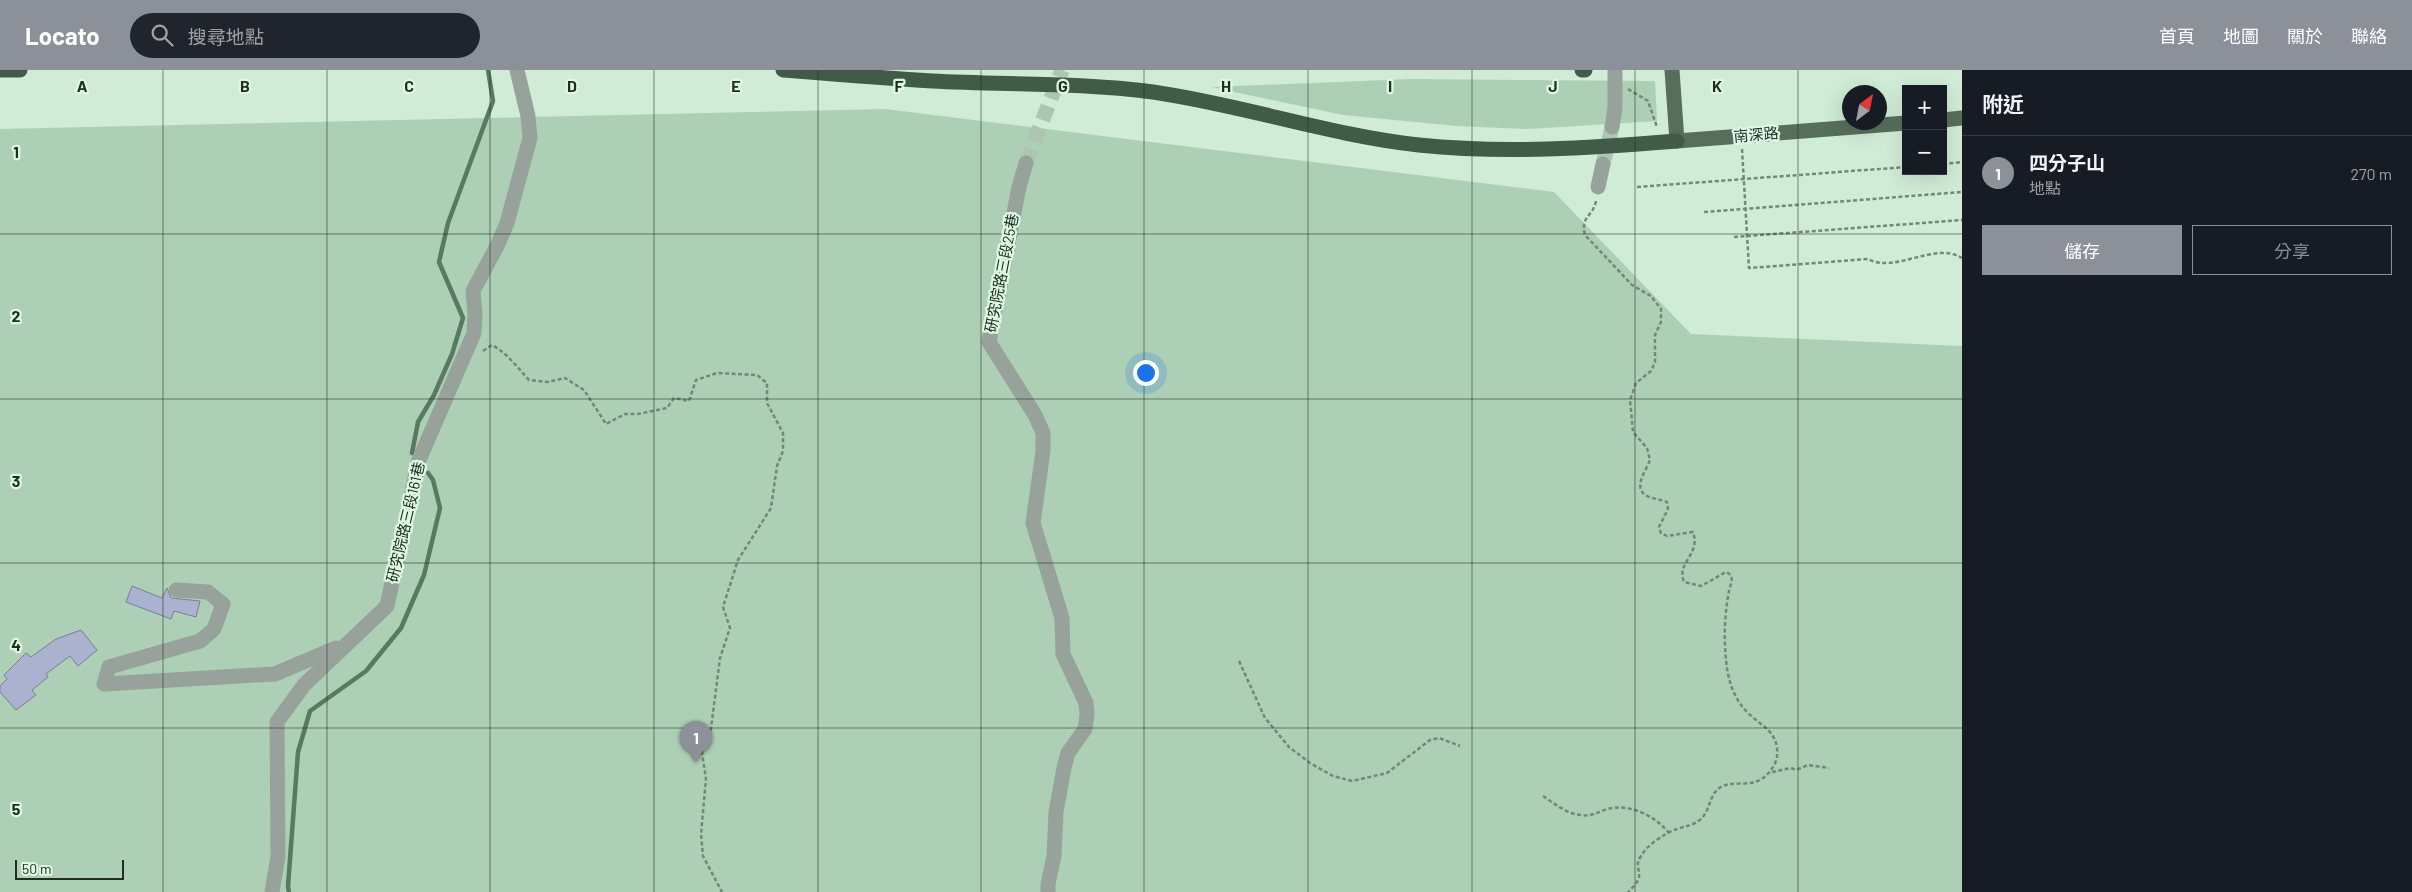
<!DOCTYPE html>
<html lang="zh-TW">
<meta charset="utf-8">
<style>
:root{--surface:#171b24;--page:#20242c;--text:#f1f3f6;--muted:#9ea1a6;--line:#363941;--accent:#8c9099}
body{margin:0;font-family:Barlow,"Noto Sans TC",sans-serif;background:var(--page);color:var(--text)}
.controls{position:absolute;right:15px;top:15px;display:grid;overflow:hidden;border-radius:0px;box-shadow:0 5px 20px #0002}
.controls button{width:45px;height:45px;display:grid;place-items:center;padding:0;border:0;border-bottom:1px solid var(--line);background:var(--surface);color:var(--text);font:25px sans-serif}
.compass{position:absolute;left:1842px;top:15px;width:45px;height:45px;border-radius:50%;background:var(--surface);box-shadow:0 5px 20px #0002;rotate:32deg}
.scale{position:absolute;left:15px;bottom:12px;width:109px;box-sizing:border-box;padding-left:5px;border:2px solid #222c24;border-top:0;font-size:14px;line-height:18px;white-space:nowrap;color:#222c24;-webkit-text-stroke:4px #ddf9e3;paint-order:stroke}
.you{position:absolute;left:1145px;top:302px;width:18px;height:18px;margin:-12px;border:4px solid #fff;border-radius:50%;background:#1a73e8;box-shadow:0 0 0 8px #1a73e833}
.badge{display:grid;place-items:center;width:32px;height:32px;border-radius:50%;background:var(--accent);color:#fff;font-size:16px;font-weight:700}
.pin{position:absolute;translate:-50% -41px;filter:drop-shadow(0 1px 2px #0008)}
.pin::after{content:'';position:absolute;top:26px;width:18px;height:15px;background:inherit;clip-path:polygon(0 0,100% 0,50% 100%)}
.list{margin:0;padding:0;list-style:none}
h2{display:flex;justify-content:space-between;align-items:center;height:65px;margin:0;padding:0 20px;font-size:21px}
h2 small{font-size:16px;font-weight:400;color:var(--muted)}
.list li{display:grid;grid-template-columns:32px 1fr auto;gap:15px;align-items:center;box-sizing:border-box;height:75px;padding:0 20px;border-top:1px solid var(--line)}
.list b{display:block;font-size:19px;white-space:nowrap}
.list p{margin:0;font-size:16px;white-space:nowrap;color:var(--muted)}
.list em{font-size:16px;font-style:normal;color:var(--muted)}
.actions{display:flex;gap:10px;padding:15px 20px}
.actions a{flex:1;padding:11px 0;border:1px solid var(--accent);border-radius:0px;text-align:center;font-size:18px;color:var(--accent)}
.actions .main{background:var(--accent);color:#fff}
.icon{flex:none;width:28px;height:28px;fill:none;stroke:currentColor;stroke-width:2;stroke-linecap:round;stroke-linejoin:round}
.map{position:relative;flex:none;width:1962px;height:822px;overflow:hidden}
header{display:flex;align-items:center;gap:30px;box-sizing:border-box;height:70px;padding:0 25px;background:var(--accent);color:#fff}
header strong{font-size:24px}
nav{display:flex;gap:28px;margin-inline-start:auto;font-size:18px}
.search{width:350px;height:45px;background:var(--page);display:flex;align-items:center;gap:12px;box-sizing:border-box;padding:0 18px;border-radius:28px;color:var(--muted);font-size:19px}
main{display:flex}
aside{flex:1;background:var(--surface)}
.map>svg:first-child{display:block}
.green{fill:#adcfb5}
.lines{fill:none;stroke-linecap:round;stroke-linejoin:round}
.stream{stroke:#577a60;stroke-width:4.5}
.building{fill:#abb2cf;stroke:#787f9a}
.minor-tunnel{stroke:#adc6b2;stroke-width:15;stroke-dasharray:15 8;stroke-linecap:butt}
.path{stroke:#748778;stroke-width:2.5;stroke-dasharray:4 2.5;stroke-linecap:butt}
.minor{stroke:#97a39a;stroke-width:15}
.major{stroke:#586e5d;stroke-width:15}
.highway{stroke:#425a48;stroke-width:15}
.grid{fill:none;stroke:#222c24;stroke-width:1;stroke-opacity:0.55}
.labels{text-anchor:middle;stroke-width:4.5;stroke-linejoin:round;paint-order:stroke}
.street-label{font-size:15px;fill:#222c24;stroke:#ddf9e3}
.grid-label{font-size:16px;text-anchor:middle;font-weight:bold;fill:#222c24;stroke:#ddf9e3;stroke-width:4.5;stroke-linejoin:round;paint-order:stroke}
</style>
<header>
<strong>Locato</strong>
<div class="search"><svg class="icon" aria-label="search" viewBox="0 0 24 24"><circle cx="10" cy="10" r="6"/><path d="M15 15l6 6"/></svg>搜尋地點</div>
<nav><a>首頁</a><a>地圖</a><a>關於</a><a>聯絡</a></nav>
</header>
<main>
<div class="map">
<svg width="1962" height="822" viewBox="0 0 1962 822">
<rect width="100%" height="100%" fill="#d0ecd6"/>
<g class="green">
<path d="M1411 9 1655 11 1657 51 1529 59 1456 56 1343 45 1211 17Z"/>
<path d="M885 39 1554 122 1691 264 1962 276V822H0V59Z"/>
</g>
<g class="lines">
<g class="stream">
<path d="M412 383 418 352 434 325 452 284 463 248 439 192 448 153 493 31 488 0"/>
<path d="M289 822 288 816 298 682 310 641 366 601 401 558 424 505 440 438 433 410 428 403"/>
</g>
</g>
<g class="building">
<path d="M132 516 162 528 167 518 171 528 200 531 196 547 174 541 171 549 126 532Z"/>
<path d="M81 560 97 580 78 596 70 586 46 604 48 607 32 620 36 625 16 640 0 622V616L7 609 4 605 26 583 31 587 56 569Z"/>
</g>
<g class="lines">
<g class="minor-tunnel">
<path d="M1026 93 1062 0"/>
<path d="M1603 94 1612 57"/>
</g>
<g class="path">
<path d="M1628 19 1648 31 1657 57"/>
<path d="M1742 79 1749 198 1868 189C1895 204 1935 171 1962 188"/>
<path d="M1943 94 1962 92"/>
<path d="M1637 117 1906 97"/>
<path d="M1596 131C1593 147 1580 146 1585 165L1632 215 1651 226 1661 239V252L1655 265V292L1651 301 1636 313 1630 330 1633 362 1647 378 1650 390C1646 401 1632 418 1647 426 1653 429 1660 429 1667 432L1668 439 1659 457 1661 463 1667 466 1693 462C1701 485 1676 492 1684 512L1701 516 1726 502C1728 503 1730 504 1731 506 1733 510 1730 516 1729 521 1726 537 1724 557 1725 574 1726 600 1729 624 1748 643 1758 653 1772 659 1776 673 1778 680 1778 689 1774 695 1758 725 1733 706 1718 719 1709 727 1710 740 1701 749 1694 755 1686 756 1677 759 1665 763 1647 775 1641 786 1631 801 1650 802 1628 822"/>
<path d="M1704 142 1962 122"/>
<path d="M1734 167 1962 150"/>
<path d="M483 281 492 275C508 284 516 296 529 310L548 312 565 308 584 320 606 354 625 344H638L667 338 674 328 689 331 696 310 717 303 757 305 767 313V333L783 363V381L777 396 771 438 738 490 723 537 730 558 720 588 710 666 702 683 706 709 701 764 703 786 722 822"/>
<path d="M1239 591 1265 648 1289 677 1310 693 1333 706 1352 711 1387 703 1430 670 1439 668 1460 676"/>
<path d="M1772 702 1791 698 1796 700 1808 695 1829 698"/>
<path d="M1543 726C1555 734 1567 744 1581 745 1591 747 1598 742 1607 739 1630 733 1655 746 1669 763"/>
</g>
<g class="minor">
<path d="M1612 57 1615 38V0"/>
<path d="M1026 93 1019 117 989 272 1035 345 1043 363V381L1033 453 1062 548 1063 584 1086 633 1087 645 1085 659 1068 683 1064 698 1056 742 1054 786 1048 814V822"/>
<path d="M1598 117 1603 94"/>
<path d="M176 520 208 522 223 534 214 559 200 571 109 597 104 614 275 604 336 578"/>
<path d="M272 822 278 786 277 652 304 615 387 536 419 390 474 263 475 244 473 221 498 174 507 153 530 68 528 46 517 0"/>
</g>
<g class="major">
<path d="M1672 0 1677 71 1906 53"/>
<path d="M1943 50 1962 48"/>
</g>
<g class="highway">
<path d="M0 0H20"/>
<path d="M783 0C833 4 882 8 932 11 1006 15 1079 12 1153 22 1243 35 1329 65 1419 75 1505 84 1591 78 1677 71"/>
<path d="M1582 0H1585"/>
</g>
</g>
<path class="grid" d="M163 0V822M327 0V822M490 0V822M654 0V822M818 0V822M981 0V822M1144 0V822M1308 0V822M1472 0V822M1635 0V822M1798 0V822M0 164H1962M0 329H1962M0 493H1962M0 658H1962"/>
<g class="labels">
<g class="street-label">
<text transform="translate(1756 65) rotate(-5)" y="5">南深路</text>
<text transform="translate(1002 203) rotate(-79)" y="5">研究院路三段25巷</text>
<text transform="translate(406 452) rotate(-77)" y="5">研究院路三段161巷</text>
</g>
</g>
<g class="grid-label">
<text x="82" y="22">A</text>
<text x="245" y="22">B</text>
<text x="409" y="22">C</text>
<text x="572" y="22">D</text>
<text x="736" y="22">E</text>
<text x="899" y="22">F</text>
<text x="1063" y="22">G</text>
<text x="1226" y="22">H</text>
<text x="1390" y="22">I</text>
<text x="1553" y="22">J</text>
<text x="1717" y="22">K</text>
<text x="16" y="88">1</text>
<text x="16" y="252">2</text>
<text x="16" y="417">3</text>
<text x="16" y="581">4</text>
<text x="16" y="745">5</text>
</g>
</svg>
<div class="controls">
<button>+</button>
<button>−</button>
</div>
<svg class="compass" viewBox="-18 -18 36 36"><path d="M0-13l5 13h-10z" fill="#e53935"/><path d="M0 13l5-13h-10z" fill="#9ea1a6"/></svg>
<div class="scale">50 m</div>
<div class="you"></div>
<div class="pin badge" style="left:696px;top:692px">1</div>
</div>
<aside>
<h2>附近<small></small></h2>
<ul class="list">
<li><span class="badge">1</span><div><b>四分子山</b><p>地點</p></div><em>270 m</em></li>
</ul>
<div class="actions"><a class="main">儲存</a><a>分享</a></div>
</aside>
</main>
